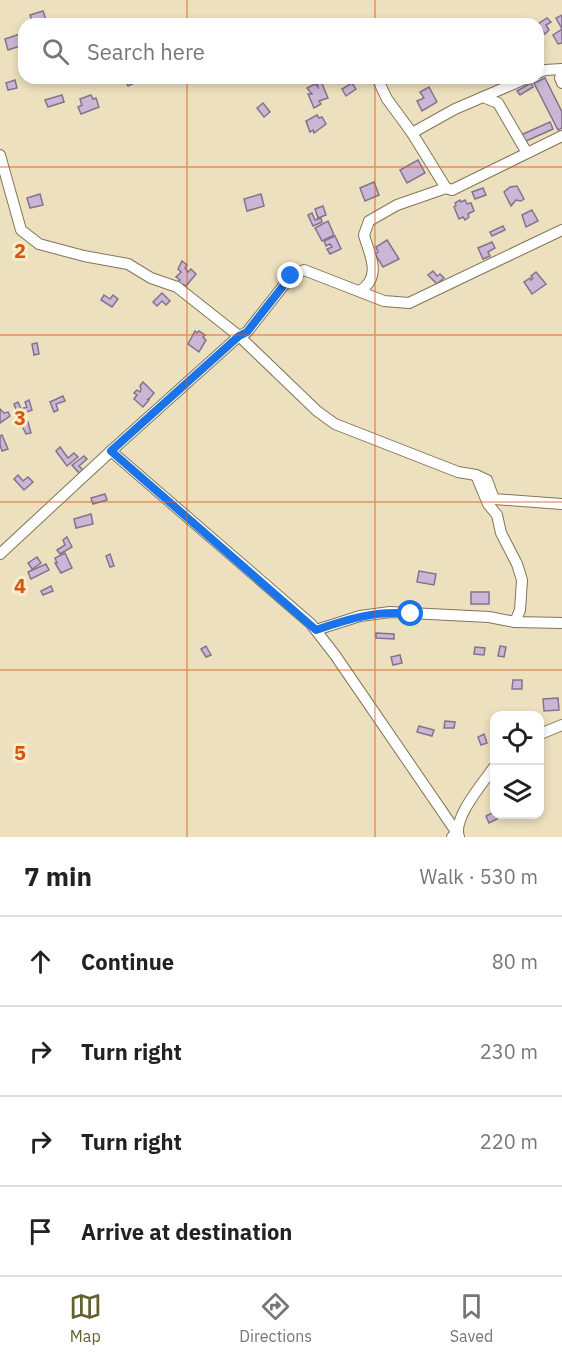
<!DOCTYPE html>
<meta charset="utf-8">
<style>
:root{--surface:#fff;--page:#f2f2f2;--text:#222;--muted:#767676;--line:#e0e0e0;--accent:#63612e}
body{margin:0;font-family:"IBM Plex Sans",sans-serif;background:var(--page);color:var(--text)}
.controls{position:absolute;right:18px;bottom:18px;display:grid;overflow:hidden;border-radius:12px;box-shadow:0 3px 9px #0003}
.controls button{width:54px;height:54px;display:grid;place-items:center;padding:0;border:0;border-bottom:2px solid var(--line);background:var(--surface);color:var(--text);font:30px sans-serif}
.stop{position:absolute;width:18px;height:18px;margin:-14px;border:4px solid #1a73e8;border-radius:50%;background:#fff}
.stop.end{background:#1a73e8;border-color:#fff;box-shadow:0 2px 6px #0008}
.list{margin:0;padding:0;list-style:none}
h2{display:flex;justify-content:space-between;align-items:center;height:78px;margin:0;padding:0 24px;font-size:26px}
h2 small{font-size:20px;font-weight:400;color:var(--muted)}
.list li{display:grid;grid-template-columns:39px 1fr auto;gap:18px;align-items:center;box-sizing:border-box;height:90px;padding:0 24px;border-top:2px solid var(--line)}
.list b{display:block;font-size:22px;white-space:nowrap}
.list em{font-size:20px;font-style:normal;color:var(--muted)}
.icon{flex:none;width:33px;height:33px;fill:none;stroke:currentColor;stroke-width:2;stroke-linecap:round;stroke-linejoin:round}
.map{position:relative;flex:none;width:562px;height:837px;overflow:hidden}
.search{position:absolute;background:var(--surface);box-shadow:0 3px 9px #0003;left:18px;right:18px;top:18px;height:66px;display:flex;align-items:center;gap:15px;box-sizing:border-box;padding:0 21px;border-radius:18px;color:var(--muted);font-size:22px}
.sheet{height:438px;background:var(--surface)}
nav{display:flex;justify-content:space-around;align-items:center;box-sizing:border-box;height:84px;border-top:2px solid var(--line);background:var(--surface);font-size:16px;color:var(--muted)}
nav a{display:grid;justify-items:center;gap:3px}
nav .on{color:var(--accent)}
.map>svg:first-child{display:block}
.building{fill:#cab7d5;stroke:#84728e;stroke-width:1.5}
.lines{fill:none;stroke-linecap:round;stroke-linejoin:round}
.minor-casing{stroke:#817658;stroke-width:12}
.minor{stroke:#fff;stroke-width:10}
.route{stroke:#1a73e8;stroke-width:8}
.grid{fill:none;stroke:#d6550e;stroke-width:1.5;stroke-opacity:0.55}
.grid-label{font-size:20px;text-anchor:middle;font-weight:bold;fill:#d6550e;stroke:#f9edcb;stroke-width:6;stroke-linejoin:round;paint-order:stroke}
</style>
<div class="map">
<svg width="562" height="837" viewBox="0 0 562 837">
<rect width="100%" height="100%" fill="#ece0be"/>
<g class="building">
<path d="M43 11 46 20 33 24 30 15Z"/>
<path d="M562 15V43L558 44 553 35 562 29 556 18Z"/>
<path d="M547 18 551 22 546 25 549 30 545 34 538 24Z"/>
<path d="M20 34 23 45 8 50 5 39Z"/>
<path d="M124 78H137L138 81 128 86Z"/>
<path d="M545 78 562 112V128L558 130 534 83Z"/>
<path d="M15 80 17 88 8 90 6 83Z"/>
<path d="M321 81 328 98 319 101 321 104 314 108 308 94H312L307 88 315 84 318 87 317 83Z"/>
<path d="M352 83 356 89 346 96 342 89Z"/>
<path d="M531 83 533 87 520 95 517 91Z"/>
<path d="M429 87 437 102 422 111 417 101 424 98 420 92Z"/>
<path d="M62 95 64 102 48 107 45 100Z"/>
<path d="M91 95 93 99 96 98 99 107 81 114 78 107 82 105 80 99Z"/>
<path d="M263 103 270 112 264 117 257 108Z"/>
<path d="M317 115 319 118 322 117 326 124 314 133 313 130 310 132 306 121Z"/>
<path d="M550 122 553 129 524 142 521 135Z"/>
<path d="M418 160 425 173 407 183 400 170Z"/>
<path d="M374 182 379 195 365 201 360 188Z"/>
<path d="M517 186 524 199 521 201 516 200 511 206 504 192 510 187Z"/>
<path d="M483 188 486 195 475 199 472 192Z"/>
<path d="M40 194 43 205 30 208 27 198Z"/>
<path d="M261 194 264 206 247 211 244 199Z"/>
<path d="M460 200 461 202 465 200 467 204 471 203 474 211 468 214 469 217 465 220 463 217 459 219 454 207 456 205 455 203Z"/>
<path d="M323 206 326 215 318 218 315 209Z"/>
<path d="M532 210 538 221 526 227 522 215Z"/>
<path d="M312 213 315 220 321 218 322 222 313 226 308 215Z"/>
<path d="M328 221 334 235 322 241 315 228Z"/>
<path d="M503 226 505 230 492 236 490 232Z"/>
<path d="M335 236 341 249 330 254 327 249 332 247 330 244 326 246 324 241Z"/>
<path d="M387 240 399 259 383 267 375 254 378 252 376 247Z"/>
<path d="M492 242 495 248 488 252 490 256 483 259 478 248Z"/>
<path d="M182 261 187 265 185 268 188 272 191 269 196 274 186 286 177 282 180 280 176 277 181 272 178 269Z"/>
<path d="M433 271 437 276 440 274 444 278 437 284 428 275Z"/>
<path d="M536 272 546 284 532 294 524 282 530 278 531 280 533 278 531 276Z"/>
<path d="M162 293 170 301 166 305 162 301 157 306 153 302Z"/>
<path d="M104 295 110 299 113 295 118 299 112 307 101 300Z"/>
<path d="M195 331 197 333 199 331 205 335 203 337 206 340 199 352 188 344Z"/>
<path d="M37 343 39 354 34 355 32 344Z"/>
<path d="M143 382 154 393 149 399H147L149 400 143 407 134 399 137 395 134 393 137 390 140 392 141 390 140 386Z"/>
<path d="M63 396 65 401 56 404 58 410 54 412 50 402Z"/>
<path d="M29 400 32 410 18 415 14 404 18 402 21 409 27 407 25 402Z"/>
<path d="M0 409 4 413 8 412 10 416 0 423Z"/>
<path d="M28 422 31 433 26 434 21 424Z"/>
<path d="M2 435 8 449 2 451 0 445V436Z"/>
<path d="M60 447 68 458 74 453 78 457 67 466 56 451Z"/>
<path d="M84 456 87 459 79 466 83 470 79 473 72 465Z"/>
<path d="M18 475 23 481 28 477 33 482 24 490 14 479Z"/>
<path d="M105 494 107 500 93 504 91 498Z"/>
<path d="M91 514 93 524 76 528 74 519Z"/>
<path d="M67 537 72 547 60 554 57 550 65 545 63 540Z"/>
<path d="M65 553 72 568 61 573 55 563H57L55 558Z"/>
<path d="M110 554 114 566 110 567 106 556Z"/>
<path d="M37 557 41 563 32 569 28 563Z"/>
<path d="M46 564 49 570 31 579 28 572Z"/>
<path d="M419 571 436 574 434 585 417 582Z"/>
<path d="M51 586 53 591 43 595 41 591Z"/>
<rect x="471" y="592" width="18" height="12"/>
<path d="M376 633 394 634V639L376 638Z"/>
<path d="M206 646 211 655 206 657 201 649Z"/>
<path d="M500 646 506 647 504 657 498 656Z"/>
<path d="M475 647 485 648 484 655 474 654Z"/>
<path d="M400 655 402 663 393 665 391 657Z"/>
<path d="M513 680H522V689H512Z"/>
<path d="M558 698 559 710 544 711 543 699Z"/>
<path d="M445 721 455 722 454 728H444Z"/>
<path d="M419 726 434 730 432 736 417 732Z"/>
<path d="M484 734 487 743 481 745 478 737Z"/>
<path d="M494 812 499 818 489 823 486 816Z"/>
</g>
<g class="lines">
<g class="minor-casing">
<g id="minor">
<path d="M562 71 560 78 562 83"/>
<path d="M538 73 545 70 562 69"/>
<path d="M377 78 387 99 412 133 446 188"/>
<path d="M483 97 527 78"/>
<path d="M412 133 455 109 483 97 498 103 527 153"/>
<path d="M0 155 21 230 39 244 84 256 128 264 151 278 177 287 239 336 317 411 335 424 458 472 476 475 487 480 494 499 562 504"/>
<path d="M360 291C383 276 369 254 364 235L369 221 397 205 446 188 452 190 562 136"/>
<path d="M111 451 311 624 335 655 457 833 452 837"/>
<path d="M476 475 488 504 497 515 501 533 517 564 522 580 520 610 515 622"/>
<path d="M0 554 111 451 239 336 247 332 291 276 304 270 384 301 409 303 562 230"/>
<path d="M316 630 360 616 390 612 489 617 515 622 562 623"/>
<path d="M540 734 562 725"/>
<path d="M459 837C452 818 484 782 494 767"/>
</g>
</g>
<use href="#minor" class="minor"/>
</g>
<g class="lines">
<path class="route" d="M291 276 247 332 239 336 111 451 316 630C348 619 377 610 411 614"/>
</g>
<path class="grid" d="M187 0V24M375 0V24M187 78V837M375 78V837M0 167H562M0 335H562M0 502H562M0 670H562"/>
<g class="grid-label">
<text x="20" y="258">2</text>
<text x="20" y="425">3</text>
<text x="20" y="593">4</text>
<text x="20" y="760">5</text>
</g>
</svg>
<div class="controls">
<button><svg class="icon" aria-label="locate" viewBox="0 0 24 24"><circle cx="12" cy="12" r="6"/><path d="M12 2v4M12 18v4M2 12h4M18 12h4"/></svg></button>
<button><svg class="icon" aria-label="layers" viewBox="0 0 24 24"><path d="M12 4l9 5-9 5-9-5zM3 14l9 5 9-5"/></svg></button>
</div>
<div class="stop" style="left:411px;top:614px"></div>
<div class="stop end" style="left:291px;top:276px"></div>
<div class="search"><svg class="icon" aria-label="search" viewBox="0 0 24 24"><circle cx="10" cy="10" r="6"/><path d="M15 15l6 6"/></svg>Search here</div>
</div>
<section class="sheet">
<h2>7 min<small>Walk · 530 m</small></h2>
<ul class="list">
<li><svg class="icon" aria-label="ahead" viewBox="0 0 24 24"><path d="M12 20V5M6 11l6-6 6 6"/></svg><div><b>Continue</b></div><em>80 m</em></li>
<li><svg class="icon" aria-label="right" viewBox="0 0 24 24"><path d="M7 20v-9h11M14 6l5 5-5 5"/></svg><div><b>Turn right</b></div><em>230 m</em></li>
<li><svg class="icon" aria-label="right" viewBox="0 0 24 24"><path d="M7 20v-9h11M14 6l5 5-5 5"/></svg><div><b>Turn right</b></div><em>220 m</em></li>
<li><svg class="icon" aria-label="arrive" viewBox="0 0 24 24"><path d="M6 21V4h12l-3 4 3 4H6"/></svg><div><b>Arrive at destination</b></div></li>
</ul>
</section>
<nav>
<a class="on"><svg class="icon" aria-label="map" viewBox="0 0 24 24"><path d="M3 6l6-2 6 2 6-2v14l-6 2-6-2-6 2zM9 4v14M15 6v14"/></svg>Map</a>
<a><svg class="icon" aria-label="directions" viewBox="0 0 24 24"><path d="M12 3l9 9-9 9-9-9zM9 14v-3h6M13 9l2 2-2 2"/></svg>Directions</a>
<a><svg class="icon" aria-label="saved" viewBox="0 0 24 24"><path d="M7 4h10v16l-5-4-5 4z"/></svg>Saved</a>
</nav>
